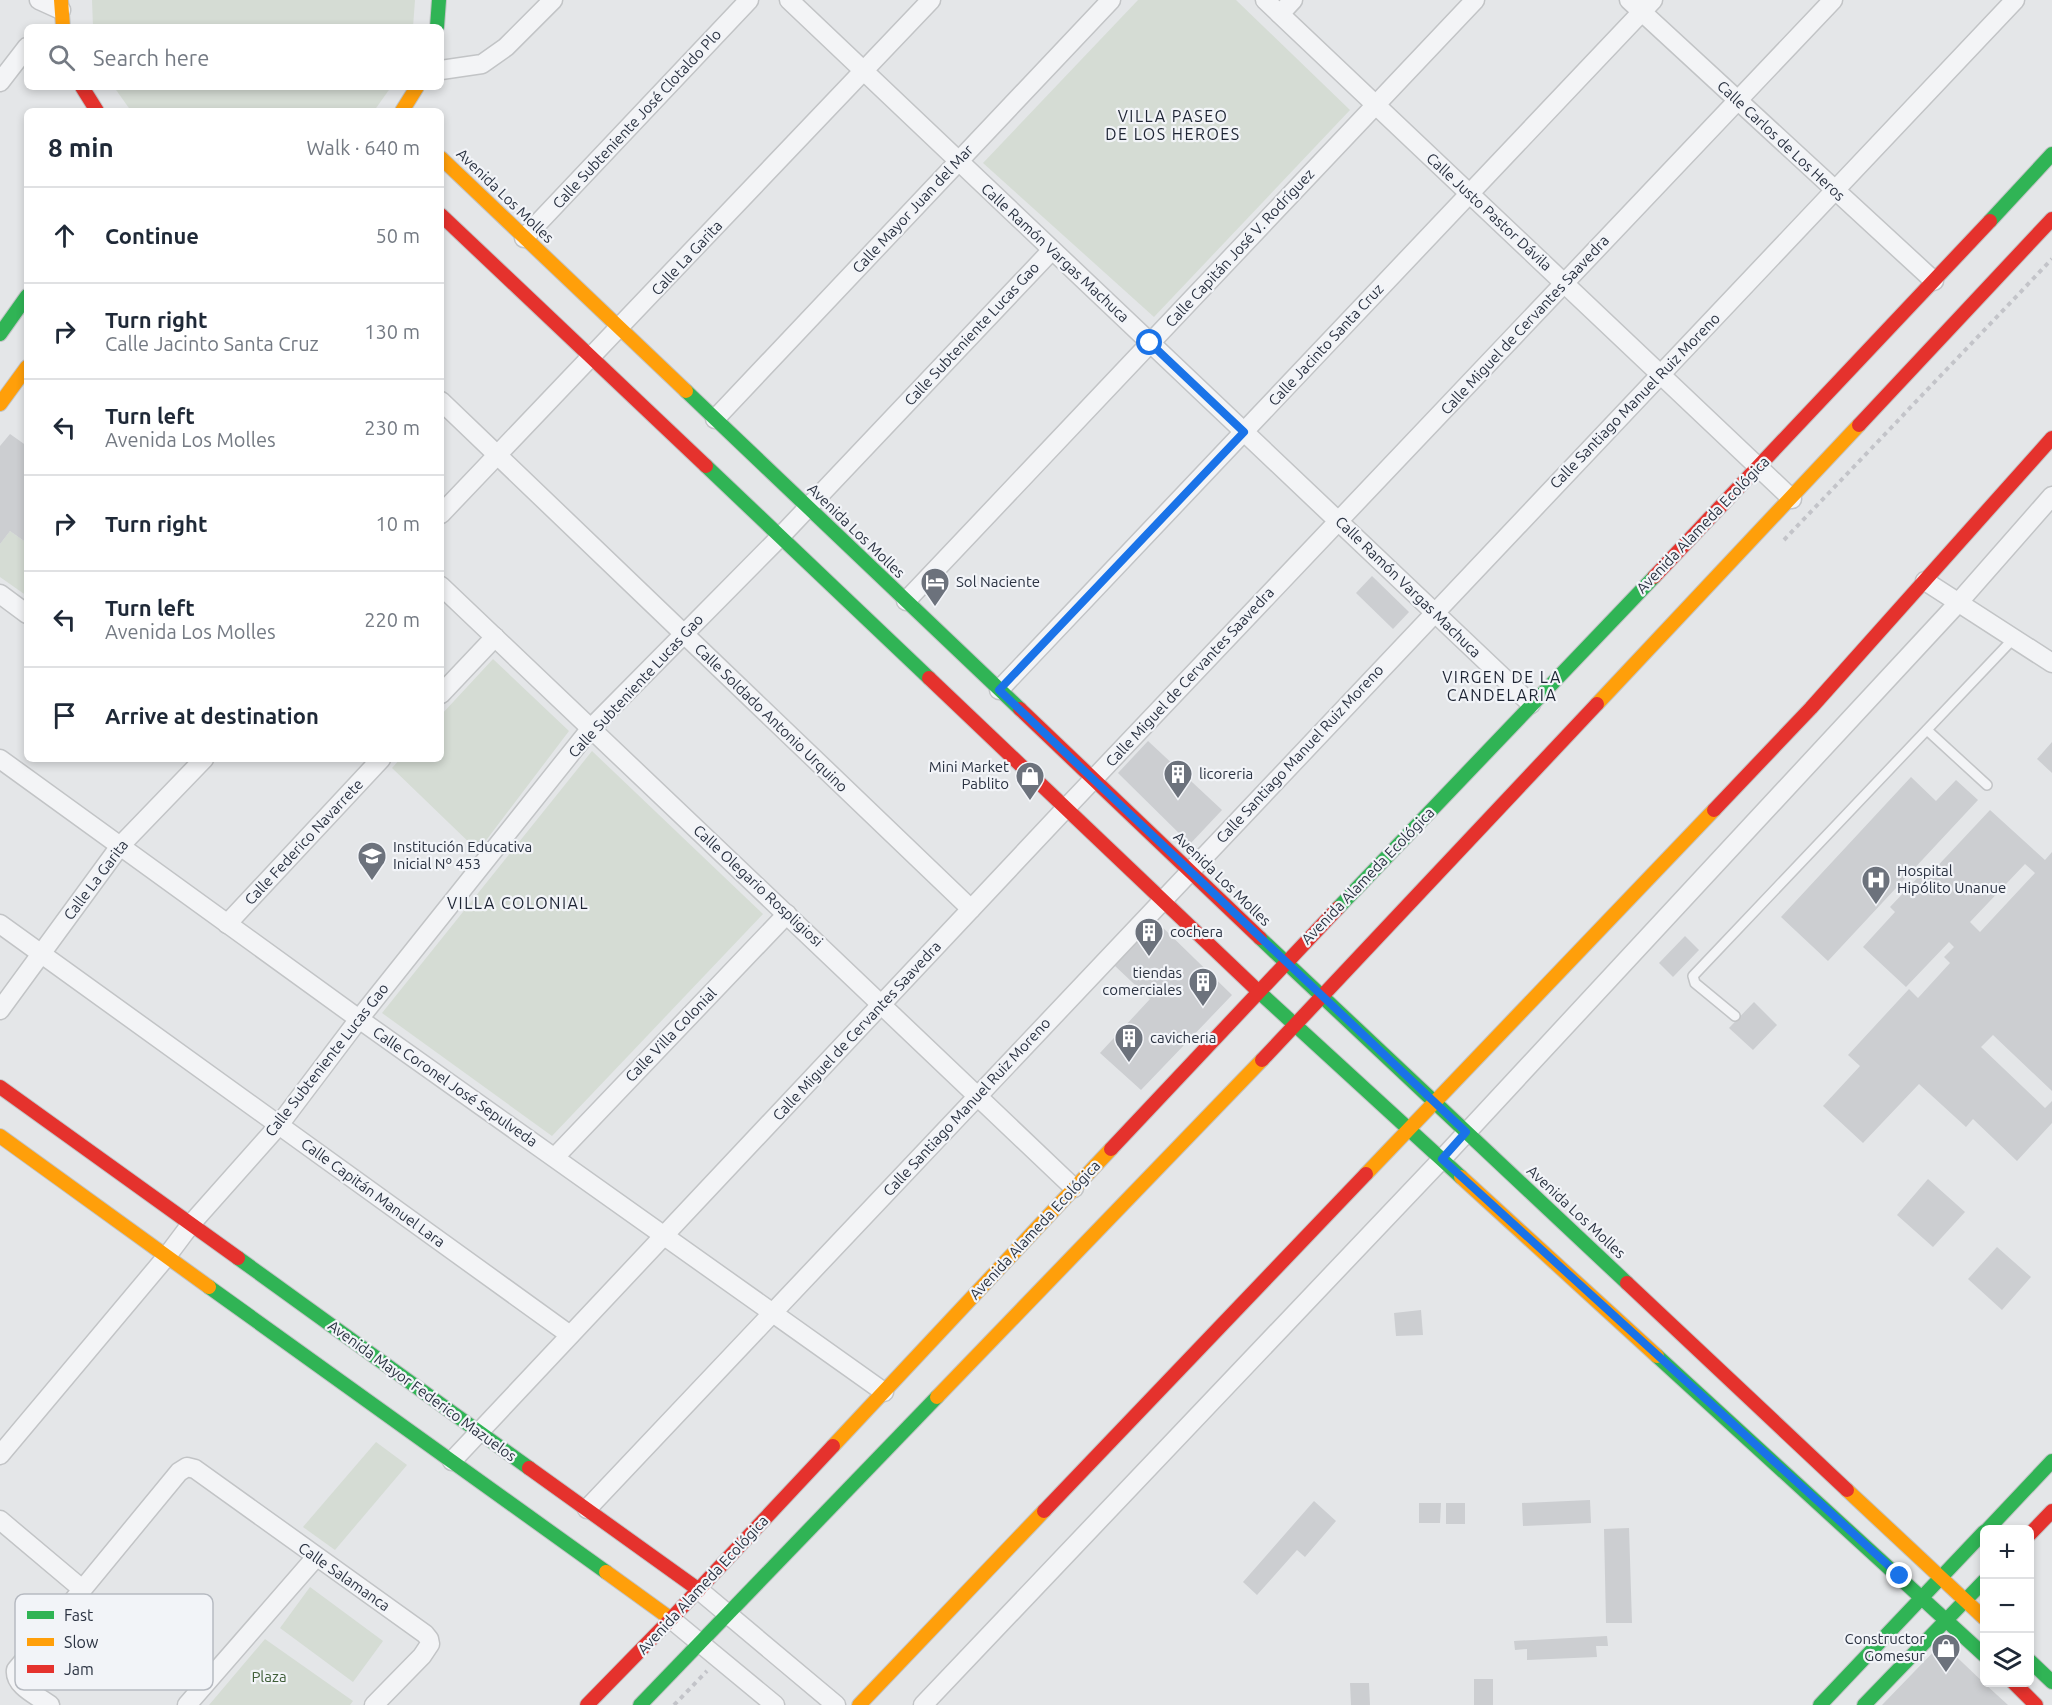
<!DOCTYPE html>
<meta charset="utf-8">
<style>
:root{--surface:#fff;--page:#f2f2f3;--text:#1f2937;--muted:#747a83;--line:#e0e1e3}
body{margin:0;font-family:Ubuntu,sans-serif;background:var(--page);color:var(--text)}
.controls{position:absolute;right:18px;bottom:18px;display:grid;overflow:hidden;border-radius:9px;box-shadow:0 3px 9px #0003}
.controls button{width:54px;height:54px;display:grid;place-items:center;padding:0;border:0;border-bottom:2px solid var(--line);background:var(--surface);color:var(--text);font:30px sans-serif}
.stop{position:absolute;width:18px;height:18px;margin:-14px;border:4px solid #1a73e8;border-radius:50%;background:#fff}
.stop.end{background:#1a73e8;border-color:#fff;box-shadow:0 2px 6px #0008}
.list{margin:0;padding:0;list-style:none}
h2{display:flex;justify-content:space-between;align-items:center;height:78px;margin:0;padding:0 24px;font-size:26px}
h2 small{font-size:20px;font-weight:400;color:var(--muted)}
.list li{display:grid;grid-template-columns:39px 1fr auto;gap:18px;align-items:center;box-sizing:border-box;height:96px;padding:0 24px;border-top:2px solid var(--line)}
.list b{display:block;font-size:22px;white-space:nowrap}
.list p{margin:0;font-size:20px;white-space:nowrap;color:var(--muted)}
.list em{font-size:20px;font-style:normal;color:var(--muted)}
.icon{flex:none;width:33px;height:33px;fill:none;stroke:currentColor;stroke-width:2;stroke-linecap:round;stroke-linejoin:round}
.map{position:relative;flex:none;width:2052px;height:1705px;overflow:hidden}
.search{position:absolute;background:var(--surface);box-shadow:0 3px 9px #0003;left:24px;top:24px;width:420px;height:66px;display:flex;align-items:center;gap:15px;box-sizing:border-box;padding:0 21px;border-radius:9px;color:var(--muted);font-size:22px}
.panel{position:absolute;background:var(--surface);box-shadow:0 3px 9px #0003;left:24px;top:108px;width:420px;height:654px;border-radius:9px}
.map>svg:first-child{display:block}
.green{fill:#d5dcd4}
.building{fill:#ccced1;fill-rule:evenodd}
.lines{fill:none;stroke-linecap:round;stroke-linejoin:round}
.lane-casing{stroke:#c2c4c6;stroke-width:12}
.street-casing{stroke:#c2c4c6;stroke-width:21}
.fast-casing{stroke:#c2c4c6;stroke-width:16}
.slow-casing{stroke:#c2c4c6;stroke-width:16}
.jam-casing{stroke:#c2c4c6;stroke-width:16}
.path{stroke:#c3c4c9;stroke-width:4;stroke-dasharray:4.5 4.5;stroke-linecap:butt}
.lane{stroke:#f3f4f6;stroke-width:9}
.street{stroke:#f3f4f6;stroke-width:18}
.fast{stroke:#30b455;stroke-width:14}
.slow{stroke:#ff9f0a;stroke-width:14}
.jam{stroke:#e5322d;stroke-width:14}
.route{stroke:#1a73e8;stroke-width:8}
.labels{text-anchor:middle;stroke-width:4.5;stroke-linejoin:round;paint-order:stroke}
.street-label{font-size:15px;fill:#2b3342;stroke:#f2f4f8}
.poi-label{font-size:15px;fill:#2b3342;stroke:#f2f4f8;text-anchor:start}
.park-label{font-size:15px;fill:#3f5e38;stroke:#f2f4f8}
.neighbourhood-label{font-size:16px;letter-spacing:1.5px;fill:#1d2433;stroke:#f2f4f8}
.key{fill:#f2f4f8;stroke:#b6bac1;stroke-width:1.5}
.key-label{font-size:16px;fill:#2b3342}
</style>
<div class="map">
<svg width="2052" height="1705" viewBox="0 0 2052 1705">
<rect width="100%" height="100%" fill="#e4e6e8"/>
<g class="green">
<path d="M92 0H415L413 27H93Z"/>
<path d="M1138 0H1236L1350 110 1154 317 983 163Z"/>
<path d="M114 87H391L374 111H131Z"/>
<path d="M10 531 27 543V596L0 577V544Z"/>
<path d="M493 659 569 731 478 851 392 768 400 759H441V715Z"/>
<path d="M592 751 763 914 552 1136 382 1013Z"/>
<path d="M376 1442 407 1465 335 1550 303 1527Z"/>
<path d="M310 1587 383 1641 353 1682 280 1628Z"/>
<path d="M265 1639 353 1701 350 1705H209Z"/>
</g>
<g class="building">
<path d="M10 434 27 446V543L10 531 0 544V446Z"/>
<path d="M1372 576 1409 612 1393 629 1356 593Z"/>
<path d="M1148 741 1222 810 1190 844 1118 773Z"/>
<path d="M2052 742V773L2037 759Z"/>
<path d="M1911 777 1936 801 1956 780 1978 800 1828 961 1781 917Z"/>
<path d="M1990 810 2045 860 2052 852V1091L1993 1035 1981 1047 2045 1108 2052 1101V1123L2017 1161 1973 1119 1966 1127 1919 1084 1863 1143 1823 1106 1860 1066 1848 1055 1909 989 1918 998 1950 963 1944 957 1954 947 1949 942 1906 987 1863 947 1895 912 1890 907 1925 870 1930 874ZM2025 864 2035 873 1980 932 1970 922Z"/>
<path d="M1156 921 1232 995 1141 1090 1100 1053 1150 999 1114 965Z"/>
<path d="M1685 936 1699 950 1673 977 1659 963Z"/>
<path d="M1754 1002 1777 1025 1753 1050 1729 1028Z"/>
<path d="M1928 1179 1965 1212 1933 1247 1897 1215Z"/>
<path d="M1997 1247 2031 1277 2002 1310 1968 1279Z"/>
<path d="M1421 1310 1423 1335 1396 1336 1394 1313Z"/>
<path d="M1590 1500 1591 1523 1523 1526 1522 1503Z"/>
<path d="M1314 1501 1336 1521 1305 1557 1297 1550 1257 1595 1243 1582Z"/>
<path d="M1419 1503H1441L1440 1523H1419Z"/>
<rect x="1446" y="1503" width="19" height="21"/>
<path d="M1629 1528 1632 1623H1606L1604 1529Z"/>
<path d="M1607 1636 1608 1646H1596L1597 1657 1527 1660V1649L1515 1650 1514 1641Z"/>
<path d="M1942 1643 1985 1684 2008 1705H1882Z"/>
<rect x="1474" y="1679" width="19" height="26"/>
<path d="M1350 1683H1369L1370 1705H1351Z"/>
</g>
<g class="lines">
<g class="lane-casing">
<g id="lane">
<path d="M1927 730 1987 785"/>
<path d="M1735 1016 1695 983 1693 976 2015 637"/>
</g>
</g>
<g class="street-casing">
<g id="street">
<path d="M39 0 61 10"/>
<path d="M789 0 1531 704"/>
<path d="M1265 0 1792 499"/>
<path d="M1629 0 1934 281"/>
<path d="M1280 14 1293 0"/>
<path d="M441 70 482 64 506 47 553 0"/>
<path d="M0 82 27 47"/>
<path d="M524 238 749 0"/>
<path d="M441 401 971 909"/>
<path d="M715 419 1111 0"/>
<path d="M441 514 931 0"/>
<path d="M1925 581 2052 663"/>
<path d="M441 586 1074 1188"/>
<path d="M0 594 27 614"/>
<path d="M906 601 1475 0"/>
<path d="M999 690 1653 0"/>
<path d="M441 694 495 637"/>
<path d="M0 759 359 1019 884 1392"/>
<path d="M0 924 570 1335"/>
<path d="M227 924 381 759"/>
<path d="M0 1010 120 846 204 759"/>
<path d="M555 1157 787 914"/>
<path d="M0 1455 167 1256 191 1224 279 1125 359 1019 591 728 780 537 1052 250"/>
<path d="M452 1461 1066 808 1833 0"/>
<path d="M587 1509 2015 0"/>
<path d="M0 1520 82 1589"/>
<path d="M699 1590 836 1705"/>
<path d="M671 1619 775 1705"/>
<path d="M50 1705C38 1696 14 1686 16 1670L179 1472 187 1467 195 1469 425 1634 429 1639 430 1644 422 1656 374 1705"/>
<path d="M187 1705 316 1557"/>
<path d="M923 1705 1442 1159 1958 603 2052 496"/>
</g>
</g>
<g class="fast-casing">
<g id="fast">
<path d="M437 27 439 0"/>
<path d="M1990 221 2052 154"/>
<path d="M0 334 27 296"/>
<path d="M686 391 1020 709"/>
<path d="M706 466 929 678"/>
<path d="M1338 908 1654 577"/>
<path d="M1260 938 1627 1283"/>
<path d="M1258 991 1461 1177"/>
<path d="M238 1258 529 1468"/>
<path d="M209 1287 606 1572"/>
<path d="M1657 1356 1984 1655"/>
<path d="M1987 1530 2052 1461"/>
<path d="M2030 1661 2052 1682"/>
<path d="M640 1705 937 1397"/>
<path d="M1820 1705 1984 1532"/>
<path d="M1864 1705 1984 1581"/>
</g>
</g>
<g class="slow-casing">
<g id="slow">
<path d="M61 0 63 27"/>
<path d="M402 111 417 87"/>
<path d="M441 158 686 391"/>
<path d="M0 404 27 367"/>
<path d="M1597 704 1859 425"/>
<path d="M0 1136 209 1287"/>
<path d="M1366 1174 1714 810"/>
<path d="M1461 1177 1657 1356"/>
<path d="M937 1397 1262 1060"/>
<path d="M833 1446 1111 1149"/>
<path d="M1847 1490 1984 1618"/>
<path d="M606 1572 671 1619"/>
<path d="M859 1705 1044 1511"/>
</g>
</g>
<g class="jam-casing">
<g id="jam">
<path d="M82 87 97 111"/>
<path d="M441 215 706 466"/>
<path d="M1859 425 2052 219"/>
<path d="M1654 577 1990 221"/>
<path d="M929 678 1258 991"/>
<path d="M1020 709 1260 938"/>
<path d="M1714 810 1811 708 2052 438"/>
<path d="M1262 1060 1597 704"/>
<path d="M0 1087 238 1258"/>
<path d="M1111 1149 1338 908"/>
<path d="M1627 1283 1847 1490"/>
<path d="M529 1468 699 1590"/>
<path d="M1044 1511 1366 1174"/>
<path d="M2030 1534 2052 1511"/>
<path d="M2013 1682 2036 1705"/>
<path d="M587 1705 671 1619 833 1446"/>
</g>
</g>
<g class="path">
<path d="M1784 540 2052 259"/>
<path d="M674 1705 707 1671"/>
</g>
<use href="#lane" class="lane"/>
<use href="#street" class="street"/>
<use href="#fast" class="fast"/>
<use href="#slow" class="slow"/>
<use href="#jam" class="jam"/>
</g>
<g class="lines">
<path class="route" d="M1150 343 1244 432 999 690 1466 1132 1442 1159 1900 1576"/>
</g>
<defs>
<g id="hotel-pin" transform="scale(1.5)"><path d="M0 17L-7.5 6A9.5 9.5 0 1 1 7.5 6Z" fill="#6c727c" stroke="#f2f4f8"/><path d="M-6-4.5h1.5V1H6V5H4.5V3h-9V5H-6ZM-4 0a1.8 1.8 0 1 1 3.6 0ZM.5 0V-2.5h3Q6-2.5 6 0Z" fill="#fff"/></g>
<g id="building-pin" transform="scale(1.5)"><path d="M0 17L-7.5 6A9.5 9.5 0 1 1 7.5 6Z" fill="#6c727c" stroke="#f2f4f8"/><path d="M-4-6H4V6H1V3H-1V6H-4ZM-2.5-4.3h1.7v1.8h-1.7ZM.8-4.3h1.7v1.8H.8ZM-2.5-1h1.7V.8h-1.7ZM.8-1h1.7V.8H.8Z" fill="#fff"/></g>
<g id="shop-pin" transform="scale(1.5)"><path d="M0 17L-7.5 6A9.5 9.5 0 1 1 7.5 6Z" fill="#6c727c" stroke="#f2f4f8"/><path d="M-5-2.5h2.3a2.7 3.5 0 0 1 5.4 0H5L5.5 6h-11ZM-1.5-2.5h3a1.5 2.3 0 0 0-3 0Z" fill="#fff"/></g>
<g id="school-pin" transform="scale(1.5)"><path d="M0 17L-7.5 6A9.5 9.5 0 1 1 7.5 6Z" fill="#6c727c" stroke="#f2f4f8"/><path d="M0-5L7-2L0 1L-7-2ZM-4 1L0 2.5L4 1V4Q0 6-4 4Z" fill="#fff"/></g>
<g id="hospital-pin" transform="scale(1.5)"><path d="M0 17L-7.5 6A9.5 9.5 0 1 1 7.5 6Z" fill="#6c727c" stroke="#f2f4f8"/><path d="M-5-5h3v3.5h4V-5h3V5h-3V1.5h-4V5h-3Z" fill="#fff"/></g>
</defs>
<g fill-rule="evenodd">
<use href="#hotel-pin" x="935" y="582"/>
<use href="#building-pin" x="1178" y="774"/>
<use href="#shop-pin" x="1030" y="776"/>
<use href="#school-pin" x="372" y="856"/>
<use href="#hospital-pin" x="1876" y="880"/>
<use href="#building-pin" x="1149" y="932"/>
<use href="#building-pin" x="1203" y="982"/>
<use href="#building-pin" x="1129" y="1038"/>
<use href="#shop-pin" x="1946" y="1648"/>
</g>
<g class="labels">
<g class="street-label">
<text transform="translate(637 119) rotate(-47)" y="5">Calle Subteniente José Clotaldo Plo</text>
<text transform="translate(1781 141) rotate(43)" y="5">Calle Carlos de Los Heros</text>
<text transform="translate(505 196) rotate(44)" y="5">Avenida Los Molles</text>
<text transform="translate(913 209) rotate(-47)" y="5">Calle Mayor Juan del Mar</text>
<text transform="translate(1489 212) rotate(43)" y="5">Calle Justo Pastor Dávila</text>
<text transform="translate(1240 248) rotate(-47)" y="5">Calle Capitán José V. Rodríguez</text>
<text transform="translate(1055 253) rotate(43)" y="5">Calle Ramón Vargas Machuca</text>
<text transform="translate(687 258) rotate(-47)" y="5">Calle La Garita</text>
<text transform="translate(1525 325) rotate(-47)" y="5">Calle Miguel de Cervantes Saavedra</text>
<text transform="translate(972 334) rotate(-47)" y="5">Calle Subteniente Lucas Gao</text>
<text transform="translate(1326 345) rotate(-47)" y="5">Calle Jacinto Santa Cruz</text>
<text transform="translate(1635 401) rotate(-46)" y="5">Calle Santiago Manuel Ruiz Moreno</text>
<text transform="translate(1703 525) rotate(-46)" y="5">Avenida Alameda Ecológica</text>
<text transform="translate(856 531) rotate(44)" y="5">Avenida Los Molles</text>
<text transform="translate(1408 587) rotate(44)" y="5">Calle Ramón Vargas Machuca</text>
<text transform="translate(1190 677) rotate(-47)" y="5">Calle Miguel de Cervantes Saavedra</text>
<text transform="translate(636 686) rotate(-47)" y="5">Calle Subteniente Lucas Gao</text>
<text transform="translate(771 718) rotate(44)" y="5">Calle Soldado Antonio Urquino</text>
<text transform="translate(1300 754) rotate(-47)" y="5">Calle Santiago Manuel Ruiz Moreno</text>
<text transform="translate(304 842) rotate(-47)" y="5">Calle Federico Navarrete</text>
<text transform="translate(1368 876) rotate(-46)" y="5">Avenida Alameda Ecológica</text>
<text transform="translate(1222 879) rotate(44)" y="5">Avenida Los Molles</text>
<text transform="translate(96 880) rotate(-53)" y="5">Calle La Garita</text>
<text transform="translate(758 886) rotate(43)" y="5">Calle Olegario Rospligiosi</text>
<text transform="translate(857 1031) rotate(-47)" y="5">Calle Miguel de Cervantes Saavedra</text>
<text transform="translate(671 1035) rotate(-46)" y="5">Calle Villa Colonial</text>
<text transform="translate(327 1060) rotate(-52)" y="5">Calle Subteniente Lucas Gao</text>
<text transform="translate(455 1087) rotate(35)" y="5">Calle Coronel José Sepulveda</text>
<text transform="translate(967 1107) rotate(-47)" y="5">Calle Santiago Manuel Ruiz Moreno</text>
<text transform="translate(373 1193) rotate(36)" y="5">Calle Capitán Manuel Lara</text>
<text transform="translate(1576 1212) rotate(43)" y="5">Avenida Los Molles</text>
<text transform="translate(1035 1230) rotate(-47)" y="5">Avenida Alameda Ecológica</text>
<text transform="translate(422 1391) rotate(36)" y="5">Avenida Mayor Federico Mazuelos</text>
<text transform="translate(344 1577) rotate(35)" y="5">Calle Salamanca</text>
<text transform="translate(703 1585) rotate(-47)" y="5">Avenida Alameda Ecológica</text>
</g>
<g class="poi-label">
<text x="956" y="587">Sol Naciente</text>
<text x="1009" y="772" text-anchor="end">Mini Market<tspan x="1009" dy="17">Pablito</tspan></text>
<text x="1199" y="779">licoreria</text>
<text x="393" y="852">Institución Educativa<tspan x="393" dy="17">Inicial Nº 453</tspan></text>
<text x="1897" y="876">Hospital<tspan x="1897" dy="17">Hipólito Unanue</tspan></text>
<text x="1170" y="937">cochera</text>
<text x="1182" y="978" text-anchor="end">tiendas<tspan x="1182" dy="17">comerciales</tspan></text>
<text x="1150" y="1043">cavicheria</text>
<text x="1925" y="1644" text-anchor="end">Constructor<tspan x="1925" dy="17">Gomesur</tspan></text>
</g>
<g class="park-label">
<text x="269" y="1682">Plaza</text>
</g>
<g class="neighbourhood-label">
<text x="1173" y="122">VILLA PASEO<tspan x="1173" dy="18">DE LOS HEROES</tspan></text>
<text x="1502" y="683">VIRGEN DE LA<tspan x="1502" dy="18">CANDELARIA</tspan></text>
<text x="518" y="909">VILLA COLONIAL</text>
</g>
</g>
<rect x="15" y="1594" width="198" height="96" rx="9" class="key"/>
<rect x="27" y="1611" width="27" height="8" fill="#30b455"/>
<rect x="27" y="1638" width="27" height="8" fill="#ff9f0a"/>
<rect x="27" y="1665" width="27" height="8" fill="#e5322d"/>
<g class="key-label">
<text x="64" y="1621">Fast</text>
<text x="64" y="1648">Slow</text>
<text x="64" y="1675">Jam</text>
</g>
</svg>
<div class="controls">
<button>+</button>
<button>−</button>
<button><svg class="icon" aria-label="layers" viewBox="0 0 24 24"><path d="M12 4l9 5-9 5-9-5zM3 14l9 5 9-5"/></svg></button>
</div>
<div class="stop" style="left:1150px;top:343px"></div>
<div class="stop end" style="left:1900px;top:1576px"></div>
<div class="search"><svg class="icon" aria-label="search" viewBox="0 0 24 24"><circle cx="10" cy="10" r="6"/><path d="M15 15l6 6"/></svg>Search here</div>
<section class="panel">
<h2>8 min<small>Walk · 640 m</small></h2>
<ul class="list">
<li><svg class="icon" aria-label="ahead" viewBox="0 0 24 24"><path d="M12 20V5M6 11l6-6 6 6"/></svg><div><b>Continue</b></div><em>50 m</em></li>
<li><svg class="icon" aria-label="right" viewBox="0 0 24 24"><path d="M7 20v-9h11M14 6l5 5-5 5"/></svg><div><b>Turn right</b><p>Calle Jacinto Santa Cruz</p></div><em>130 m</em></li>
<li><svg class="icon" aria-label="left" viewBox="0 0 24 24"><path d="M17 20v-9H6M10 6l-5 5 5 5"/></svg><div><b>Turn left</b><p>Avenida Los Molles</p></div><em>230 m</em></li>
<li><svg class="icon" aria-label="right" viewBox="0 0 24 24"><path d="M7 20v-9h11M14 6l5 5-5 5"/></svg><div><b>Turn right</b></div><em>10 m</em></li>
<li><svg class="icon" aria-label="left" viewBox="0 0 24 24"><path d="M17 20v-9H6M10 6l-5 5 5 5"/></svg><div><b>Turn left</b><p>Avenida Los Molles</p></div><em>220 m</em></li>
<li><svg class="icon" aria-label="arrive" viewBox="0 0 24 24"><path d="M6 21V4h12l-3 4 3 4H6"/></svg><div><b>Arrive at destination</b></div></li>
</ul>
</section>
</div>
